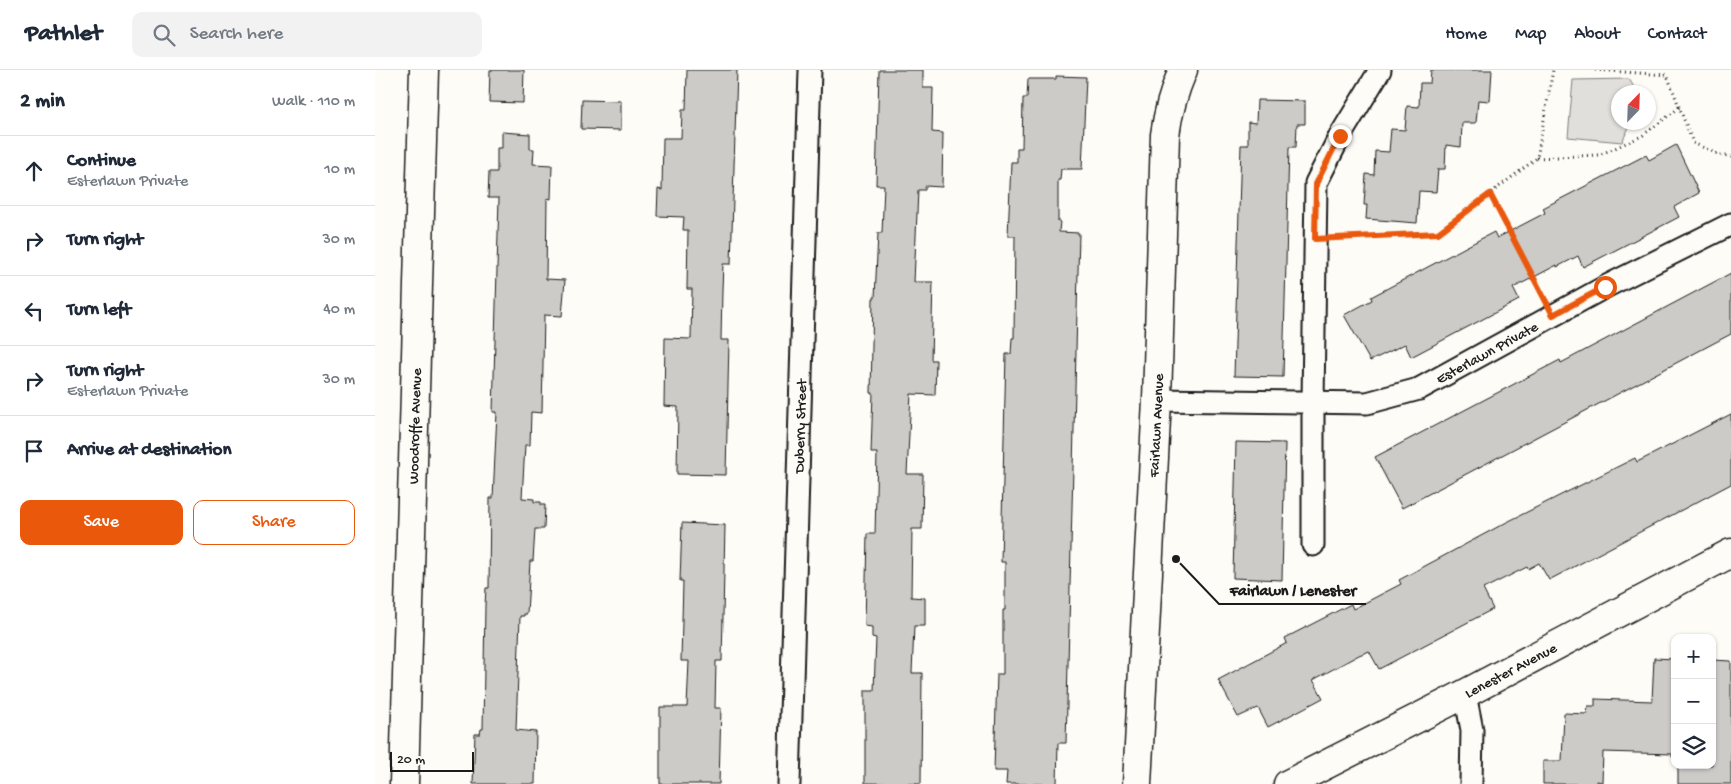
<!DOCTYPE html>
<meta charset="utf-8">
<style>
:root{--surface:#fff;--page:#f2f2f3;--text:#1f2937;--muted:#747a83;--line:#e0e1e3;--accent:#ea580c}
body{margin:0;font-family:"Gochi Hand",sans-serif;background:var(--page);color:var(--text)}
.controls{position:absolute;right:15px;bottom:15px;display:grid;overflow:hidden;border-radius:10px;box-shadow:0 1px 4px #0004}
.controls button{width:45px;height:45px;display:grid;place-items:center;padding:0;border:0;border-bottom:1px solid var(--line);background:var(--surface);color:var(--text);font:25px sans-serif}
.compass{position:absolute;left:1236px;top:15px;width:45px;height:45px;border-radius:50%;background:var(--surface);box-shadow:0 1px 4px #0004;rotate:23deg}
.scale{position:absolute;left:15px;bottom:12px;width:84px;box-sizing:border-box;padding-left:5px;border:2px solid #1c1c1c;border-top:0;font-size:14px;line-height:18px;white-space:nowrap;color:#1c1c1c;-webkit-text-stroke:4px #fdfcf7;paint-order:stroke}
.stop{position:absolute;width:15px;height:15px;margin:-11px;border:4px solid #ea580c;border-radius:50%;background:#fff}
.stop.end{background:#ea580c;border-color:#fff;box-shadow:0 1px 5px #0008}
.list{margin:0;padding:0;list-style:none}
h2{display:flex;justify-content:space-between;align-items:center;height:65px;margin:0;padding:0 20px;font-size:21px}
h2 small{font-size:16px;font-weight:400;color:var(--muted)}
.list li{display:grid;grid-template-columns:32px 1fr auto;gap:15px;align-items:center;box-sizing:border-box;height:70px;padding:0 20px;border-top:1px solid var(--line)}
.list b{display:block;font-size:19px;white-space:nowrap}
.list p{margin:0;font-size:16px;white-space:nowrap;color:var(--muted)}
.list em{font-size:16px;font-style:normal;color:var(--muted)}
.actions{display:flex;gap:10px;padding:15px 20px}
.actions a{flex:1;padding:11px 0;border:1px solid var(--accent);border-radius:10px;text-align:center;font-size:18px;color:var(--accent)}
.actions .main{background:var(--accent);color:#fff}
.icon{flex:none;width:28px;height:28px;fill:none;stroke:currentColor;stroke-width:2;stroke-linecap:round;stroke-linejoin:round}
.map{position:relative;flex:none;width:1356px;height:714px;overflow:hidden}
header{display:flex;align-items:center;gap:30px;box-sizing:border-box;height:70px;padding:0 25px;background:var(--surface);border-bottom:1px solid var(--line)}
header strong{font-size:24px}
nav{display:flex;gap:28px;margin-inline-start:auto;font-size:18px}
.search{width:350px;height:45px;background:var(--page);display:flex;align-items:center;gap:12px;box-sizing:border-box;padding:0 18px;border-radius:10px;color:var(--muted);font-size:19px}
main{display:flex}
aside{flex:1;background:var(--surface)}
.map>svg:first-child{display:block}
.green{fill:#e0dfdb;stroke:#7e7e7c}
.building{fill:#cccbc8;stroke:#1c1c1c}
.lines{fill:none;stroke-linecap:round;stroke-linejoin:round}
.minor-casing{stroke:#1c1c1c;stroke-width:25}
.tertiary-casing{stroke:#1c1c1c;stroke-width:31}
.secondary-casing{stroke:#1c1c1c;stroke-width:31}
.path{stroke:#1c1c1c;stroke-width:3;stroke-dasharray:1 4;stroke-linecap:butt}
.minor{stroke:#fdfcf7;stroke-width:21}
.tertiary{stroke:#fdfcf7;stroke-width:28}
.secondary{stroke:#fdfcf7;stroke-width:28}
.route{stroke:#ea580c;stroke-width:6}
.labels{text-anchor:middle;stroke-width:4;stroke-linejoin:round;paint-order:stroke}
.street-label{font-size:15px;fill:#1c1c1c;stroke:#fdfcf7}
.leader{fill:none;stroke:#1c1c1c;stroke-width:2}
.callout-dot{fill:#1c1c1c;stroke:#fdfcf7;stroke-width:2}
.callout-label{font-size:16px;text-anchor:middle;font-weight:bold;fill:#1c1c1c;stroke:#fdfcf7;stroke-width:4;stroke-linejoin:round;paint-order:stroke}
</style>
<header>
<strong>Pathlet</strong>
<div class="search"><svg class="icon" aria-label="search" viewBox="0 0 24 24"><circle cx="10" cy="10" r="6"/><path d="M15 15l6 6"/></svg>Search here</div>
<nav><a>Home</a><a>Map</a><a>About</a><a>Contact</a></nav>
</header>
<main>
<aside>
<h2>2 min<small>Walk · 110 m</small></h2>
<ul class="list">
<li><svg class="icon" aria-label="ahead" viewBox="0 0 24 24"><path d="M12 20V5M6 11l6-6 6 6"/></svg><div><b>Continue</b><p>Esterlawn Private</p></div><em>10 m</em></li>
<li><svg class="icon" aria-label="right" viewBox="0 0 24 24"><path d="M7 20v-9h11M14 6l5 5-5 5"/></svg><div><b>Turn right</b></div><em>30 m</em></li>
<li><svg class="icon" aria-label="left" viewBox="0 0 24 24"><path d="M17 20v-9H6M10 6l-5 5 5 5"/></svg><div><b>Turn left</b></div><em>40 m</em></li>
<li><svg class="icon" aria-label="right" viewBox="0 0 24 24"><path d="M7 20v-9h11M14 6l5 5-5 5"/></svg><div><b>Turn right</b><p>Esterlawn Private</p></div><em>30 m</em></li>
<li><svg class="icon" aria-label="arrive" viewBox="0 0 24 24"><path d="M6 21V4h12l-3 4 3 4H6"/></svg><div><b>Arrive at destination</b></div></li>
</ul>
<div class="actions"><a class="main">Save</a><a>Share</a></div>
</aside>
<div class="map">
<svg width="1356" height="714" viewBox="0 0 1356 714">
<rect width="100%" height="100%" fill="#fdfcf7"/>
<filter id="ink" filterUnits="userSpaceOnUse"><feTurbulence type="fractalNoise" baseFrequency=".02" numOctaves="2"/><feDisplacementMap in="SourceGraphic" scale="10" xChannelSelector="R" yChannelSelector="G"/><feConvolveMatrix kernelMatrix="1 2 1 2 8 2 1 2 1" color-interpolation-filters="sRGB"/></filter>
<g filter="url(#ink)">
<path class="green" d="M1254 9 1262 22H1244V52L1256 53 1247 72 1193 67 1198 10Z"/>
<g class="building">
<path d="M115 0H149L148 33 114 32Z"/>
<path d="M312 0H362L356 194H348L347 220 346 270H354L351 405 302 404 303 337 289 336 290 268 316 269 317 219H312L313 160H308L309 147 282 146 283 119 287 120 288 68H306L307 40H311Z"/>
<path d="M504 0H548V18H558L557 62 568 63 567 117 550 116V120H543L539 212H558L556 290H561L560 325 536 324 532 404H548L547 459H537L536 527 550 528V556H539L537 603H547L546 714 490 713V620H499L501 568 497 567V557L490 556 492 464H500L502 383H496L498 323H496L498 228H500L503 163H507L509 115H501Z"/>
<path d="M1056 0H1117L1115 31 1103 30 1101 53H1087L1086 77 1071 75 1070 99H1063L1061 122 1044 121 1042 153 991 149 992 135H989L991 104 999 105 1000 81 1014 82 1016 59 1030 60 1032 36 1044 37 1045 13H1055Z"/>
<path d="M681 6 711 7 707 99H686L685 110H683V151H685L684 162 704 163 691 673H683L682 714H631L632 701H619L622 604H628V540H630V492H626L631 284H636L637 268H639L640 166H633L636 92H642V78H647L648 28H652L653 9H681Z"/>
<path d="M207 30 246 31V60L206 59Z"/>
<path d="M882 30 930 31V54H922L921 77H914L908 307 859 306 866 75H873V52L881 53Z"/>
<path d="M127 62 155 64V79H159L158 94 177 95 176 129 172 128 171 209 190 210 187 246 169 245 167 343 156 342 155 375H150L147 428 159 429V432H166V435H170L169 459H160L158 491H155L152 544H149V546H145L141 660 161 662 160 714H98L100 664H105L106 659H108L110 535 111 518H114L115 428H118L122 342H118L124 128H113L114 102H122V78H127Z"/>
<path d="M1301 75 1324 123 1299 137 1304 147 1208 197 1203 186 1182 197V195L1138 218 1144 230 1036 287 1030 274 995 291 969 245 997 230 996 227 1119 162 1122 168 1170 143 1168 138 1271 85 1274 90Z"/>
<path d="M1356 203V264L1027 438 1000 387 1185 290 1186 293Z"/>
<path d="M1356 344V414L1174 510 1164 493 1153 499 1152 497 1108 519 1118 539 1004 599 994 581 984 585 938 610 948 628 893 657 883 638 863 647 843 610 912 573 910 568 976 534 978 539 1026 514 1024 510 1130 453 1260 388 1262 392 1276 385Z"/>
<path d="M861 372 910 373 907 510 858 508Z"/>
<path d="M307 453 350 455 347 591H341L340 638H346L344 714H285V637H312L314 591H306L308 511H305Z"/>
<path d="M1279 588 1300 589V687H1297V684L1228 682 1227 712 1222 711V714H1168V691H1187L1189 643 1212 644 1213 636H1220V629L1277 631Z"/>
<path d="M1337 590 1356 591V714H1303V695H1337Z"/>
</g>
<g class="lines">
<g class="minor-casing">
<g id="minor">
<path id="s1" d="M782 330 992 333 1044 319 1230 217 1356 154"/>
<path d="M938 475V332L941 113 965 66 1005 0"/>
<path d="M1090 624 1097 660 1096 714"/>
<path id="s2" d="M414 714 435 0"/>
</g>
</g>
<g class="tertiary-casing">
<g id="tertiary">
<path id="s3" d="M762 714 782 330 790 65C793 41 799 21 808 0"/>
<path id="s4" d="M913 714 1080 629 1356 483"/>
</g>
</g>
<g class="secondary-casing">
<g id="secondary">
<path id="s5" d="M29 714 49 0"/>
</g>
</g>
<g class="path">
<path d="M1220 0 1292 5 1318 73 1345 85 1356 87"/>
<path d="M1162 88 1224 85 1267 66 1305 37"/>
<path d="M1115 124 1166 223"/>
<path d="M965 168 1063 163 1162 88 1178 0"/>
</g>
<use href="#minor" class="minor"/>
<use href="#tertiary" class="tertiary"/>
<use href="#secondary" class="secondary"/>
</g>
</g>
<g class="lines" filter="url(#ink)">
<path class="route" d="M965 66 941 114 940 169 1063 163 1115 124 1178 245 1230 217"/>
</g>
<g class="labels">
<g class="street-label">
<text dy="5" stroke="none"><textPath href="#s1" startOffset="341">Esterlawn Private</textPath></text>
<text dy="5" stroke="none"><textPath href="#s3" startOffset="359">Fairlawn Avenue</textPath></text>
<text dy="5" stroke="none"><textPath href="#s5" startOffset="358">Woodroffe Avenue</textPath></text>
<text dy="5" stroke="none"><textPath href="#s2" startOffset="358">Duberry Street</textPath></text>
<text dy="5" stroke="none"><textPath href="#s4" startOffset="250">Lenester Avenue</textPath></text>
</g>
</g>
<path class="leader" d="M801 489L844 534H991"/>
<circle class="callout-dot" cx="801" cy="489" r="5"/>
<g class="callout-label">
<text x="918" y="525">Fairlawn / Lenester</text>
</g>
</svg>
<div class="controls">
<button>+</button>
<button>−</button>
<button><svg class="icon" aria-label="layers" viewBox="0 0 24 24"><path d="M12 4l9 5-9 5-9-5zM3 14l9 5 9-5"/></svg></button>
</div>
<svg class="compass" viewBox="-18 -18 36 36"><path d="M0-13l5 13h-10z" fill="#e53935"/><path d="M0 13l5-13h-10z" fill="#747a83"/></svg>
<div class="scale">20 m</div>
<div class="stop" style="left:1230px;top:217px"></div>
<div class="stop end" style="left:965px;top:66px"></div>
</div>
</main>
